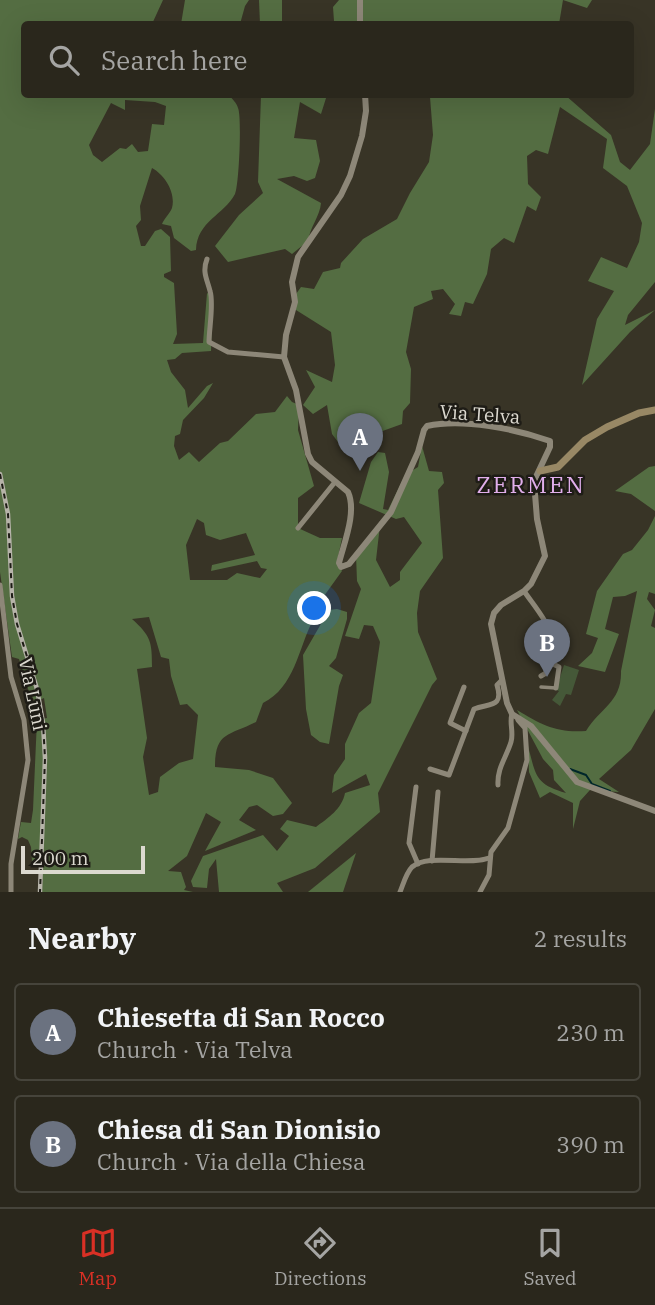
<!DOCTYPE html>
<meta charset="utf-8">
<style>
:root{--surface:#2a271c;--page:#363329;--text:#f1f3f6;--muted:#a5a5a3;--line:#46443b;--accent:#d93025}
body{margin:0;font-family:"IBM Plex Serif",serif;background:var(--page);color:var(--text)}
.scale{position:absolute;left:21px;bottom:18px;width:124px;box-sizing:border-box;padding-left:7px;border:4px solid #dcd9d0;border-top:0;font-size:19px;line-height:24px;white-space:nowrap;color:#dcd9d0;-webkit-text-stroke:5px #1e1c16;paint-order:stroke}
.you{position:absolute;left:315px;top:609px;width:24px;height:24px;margin:-18px;border:5px solid #fff;border-radius:50%;background:#1a73e8;box-shadow:0 0 0 10px #1a73e833}
.badge{display:grid;place-items:center;width:46px;height:46px;border-radius:50%;background:var(--accent);color:#fff;font-size:23px;font-weight:700}
.pin{position:absolute;translate:-50% -58px;filter:drop-shadow(0 2px 4px #0008)}
.pin::after{content:'';position:absolute;top:37px;width:24px;height:21px;background:inherit;clip-path:polygon(0 0,100% 0,50% 100%)}
.list{margin:0;padding:0;list-style:none}
h2{display:flex;justify-content:space-between;align-items:center;height:91px;margin:0;padding:0 28px;font-size:30px}
h2 small{font-size:23px;font-weight:400;color:var(--muted)}
.list li{display:grid;grid-template-columns:46px 1fr auto;gap:21px;align-items:center;box-sizing:border-box;height:98px;margin:0 14px 14px;padding:0 14px;border:2px solid var(--line);border-radius:7px}
.list b{display:block;font-size:26px;white-space:nowrap}
.list p{margin:0;font-size:23px;white-space:nowrap;color:var(--muted)}
.list em{font-size:23px;font-style:normal;color:var(--muted)}
.icon{flex:none;width:38px;height:38px;fill:none;stroke:currentColor;stroke-width:2;stroke-linecap:round;stroke-linejoin:round}
.map{position:relative;flex:none;width:655px;height:892px;overflow:hidden}
.search{position:absolute;background:var(--surface);box-shadow:0 7px 28px #0002;left:21px;right:21px;top:21px;height:77px;display:flex;align-items:center;gap:18px;box-sizing:border-box;padding:0 24px;border-radius:7px;color:var(--muted);font-size:26px}
.sheet{height:315px;background:var(--surface)}
nav{display:flex;justify-content:space-around;align-items:center;box-sizing:border-box;height:98px;border-top:2px solid var(--line);background:var(--surface);font-size:19px;color:var(--muted)}
nav a{display:grid;justify-items:center;gap:4px}
nav .on{color:var(--accent)}
.map>svg:first-child{display:block}
.green{fill:#455838}
.forest{fill:#546d42;fill-rule:evenodd}
.lines{fill:none;stroke-linecap:round;stroke-linejoin:round}
.stream{stroke:#00262a;stroke-width:2}
.pedestrian{stroke:#8d8778;stroke-width:3.5}
.minor{stroke:#8d8778;stroke-width:5}
.tertiary{stroke:#8d8778;stroke-width:6}
.secondary{stroke:#988865;stroke-width:7}
.rail-casing{stroke:#b6b3a9;stroke-width:4.5}
.rail{stroke:#1e1c16;stroke-width:2;stroke-dasharray:5;stroke-linecap:butt}
.labels{text-anchor:middle;stroke-width:5;stroke-linejoin:round;paint-order:stroke}
.street-label{font-size:19px;fill:#dcd9d0;stroke:#1e1c16}
.quarter-label{font-size:23px;letter-spacing:2px;fill:#e1aeeb;stroke:#1e1c16}
</style>
<div class="map">
<svg width="655" height="892" viewBox="0 0 655 892">
<rect width="100%" height="100%" fill="#383426"/>
<path class="green" d="M564 665 579 670 571 695 566 694 560 706 552 700 559 691 556 690Z"/>
<g class="forest">
<path d="M0 0H163L152 24H24V94L229 95C232 99 237 103 238 108 242 116 239 186 235 194 224 215 197 221 196 250L191 251 174 238 171 226 162 224C164 219 170 213 172 208 176 193 165 175 152 168L140 206 141 220 136 226 141 246H145L155 231 161 229 170 237 171 271 164 274V277L174 283 177 334 173 344 203 343 207 293 213 296 211 351 182 353 175 359 167 360 171 372 185 390 188 408 207 386 213 383 204 398 183 420 180 434 175 436 174 446 179 460 189 452 199 462 220 443 228 441 256 414 275 412 287 396 292 402 299 405 298 430 314 486 298 498V528L320 538H342L337 562 342 571 324 596 326 602C322 609 316 613 313 620 298 649 295 687 263 703L256 722C228 736 215 732 215 767L249 770 273 778 292 803 283 814 273 816 257 805 249 807 239 820 256 830 205 851 221 822 206 813 187 856 168 871 181 872 186 887 184 890 193 892H42L43 860 32 861 31 847 28 840 22 837 18 839 21 822 31 823 33 810 37 720 47 718 44 698 35 702 28 689 19 659 12 657 0 572ZM125 100 155 102 166 106 164 125 152 124 148 151 138 152 132 144 126 149 120 148 102 162 93 155 89 145 111 103 125 110ZM197 519 204 523 206 535 220 540 246 533 255 555 212 565 211 571 257 561 261 568 267 569 260 578 237 573 227 580H190L186 545ZM149 617 161 657 169 659 171 676 180 705 187 704 198 715 193 759 179 763 160 777 158 792 149 795 143 757 147 738 137 669 152 667C152 642 151 636 132 619Z"/>
<path d="M185 0H249L245 6 240 24H181Z"/>
<path d="M259 0H282V24H260Z"/>
<path d="M339 0H592L587 8 563 0 559 24H345L334 21 333 7Z"/>
<path d="M261 95H327L321 114 300 102 294 138 316 140 320 161 315 178 307 181 294 176 277 179 321 203C320 216 310 227 308 241L292 254 285 249 228 262 215 246 239 215 263 193 258 182Z"/>
<path d="M427 95H565L611 135 620 162 630 170 650 144 655 109V282L628 315 625 325 655 310 630 332 582 385 597 319 614 291 588 281 601 257 627 268 639 242 642 223 627 186 603 168 607 139 560 107 548 154 536 150 527 156 528 184 541 197 536 211 527 206 514 243 504 238 491 249 487 274 473 304 465 302 461 316 449 314 455 304 443 289 431 291 433 299 414 307 406 352 411 369 410 403 403 411 402 424 341 446 332 434 327 405 313 414 303 405 315 387 306 370 332 382 335 365 331 332 296 310V294L301 287 314 289 323 272 340 268 341 263 363 239 397 219 410 193 429 162 433 135 430 97Z"/>
<path d="M422 446 429 471 442 472 444 483 438 490 443 558 420 591 417 613 418 632 437 679 432 685 378 793 380 812 315 868 277 883 283 892H219L216 859 209 869 207 888 193 887 191 881 203 856 263 835 277 851 289 836 280 829 287 820 316 827C328 818 342 809 345 793L370 785 366 774 332 793 334 775 345 759V744L359 713 371 703 380 642 373 626 364 625 359 639 345 636 361 589 357 581 356 555 380 525 376 560 390 587 400 580V572L422 543 404 517 396 519 359 503 371 462 378 452 385 453 389 472 383 509 388 510 405 475 418 467Z"/>
<path d="M655 466V511L631 494 615 491 649 467Z"/>
<path d="M655 516V594L649 592 647 599 655 610 651 626 655 628V709L631 750 599 779 619 792 590 790 580 801 573 829V803L550 792 540 798 529 772 528 746C536 776 535 784 566 793L554 780 553 770 543 759 517 710C542 725 556 733 586 731 600 708 622 702 621 671L637 591 625 596 613 597 605 629 619 634 605 672 578 666 592 653 598 638 586 634 597 591 623 554 632 550 648 530Z"/>
<path d="M337 609 347 612V619L336 658 329 666 343 675 339 686 329 744 320 742 311 735 306 709 303 655 329 610Z"/>
<path d="M356 853 343 892H308Z"/>
</g>
<g class="lines">
<path class="stream" d="M570 769 586 775 592 784 610 791"/>
<path class="pedestrian" d="M541 687 556 688"/>
<g class="minor">
<path d="M207 259C202 272 207 279 210 291 214 303 209 329 209 342L228 352 284 357"/>
<path d="M298 528 335 482"/>
<path d="M0 585 11 677 24 720 28 760 11 864V892"/>
<path d="M524 591C538 612 570 645 546 668V673L541 676"/>
<path d="M551 663 559 667 556 688"/>
<path d="M464 687 450 723 466 731"/>
<path d="M430 769 449 775 474 709C489 703 504 708 497 685L501 681"/>
<path d="M498 785C497 768 506 758 511 742 514 732 509 723 512 714"/>
<path d="M416 787 409 843 418 864"/>
<path d="M432 861 438 792"/>
<path d="M400 892C403 885 406 873 412 867 428 853 469 866 489 858"/>
<path d="M480 892 489 875 491 852 508 828 527 760 525 728 518 720"/>
</g>
<g class="tertiary">
<path d="M360 24V0"/>
<path d="M365 94 366 111 362 136 350 176 341 195 298 257 292 282 295 302 286 335 284 357 296 390 308 454 312 462 348 492C357 512 344 543 339 563L341 567 349 564 391 512 418 452 424 430 427 426C463 418 516 429 550 441V447L534 481 537 519 545 556 531 584 524 591 501 605 494 613 491 624 507 703 512 714 531 726 577 782 655 811"/>
</g>
<path class="secondary" d="M540 471 558 467 585 440 607 427 639 413 655 410"/>
<g class="rail-casing">
<path id="rail" d="M0 474 8 514 12 596 17 624 37 689 43 723 45 758 40 892"/>
</g>
<use href="#rail" class="rail"/>
</g>
<g class="labels">
<g class="street-label">
<text transform="translate(480 414) rotate(4)" y="7">Via Telva</text>
<text transform="translate(33 694) rotate(78)" y="7">Via Luni</text>
</g>
<g class="quarter-label">
<text x="531" y="493">ZERMEN</text>
</g>
</g>
</svg>
<div class="scale">200 m</div>
<div class="you"></div>
<div class="pin badge" style="left:360px;top:471px;background:#6b7280">A</div>
<div class="pin badge" style="left:547px;top:677px;background:#6b7280">B</div>
<div class="search"><svg class="icon" aria-label="search" viewBox="0 0 24 24"><circle cx="10" cy="10" r="6"/><path d="M15 15l6 6"/></svg>Search here</div>
</div>
<section class="sheet">
<h2>Nearby<small>2 results</small></h2>
<ul class="list">
<li><span class="badge" style="background:#6b7280">A</span><div><b>Chiesetta di San Rocco</b><p>Church · Via Telva</p></div><em>230 m</em></li>
<li><span class="badge" style="background:#6b7280">B</span><div><b>Chiesa di San Dionisio</b><p>Church · Via della Chiesa</p></div><em>390 m</em></li>
</ul>
</section>
<nav>
<a class="on"><svg class="icon" aria-label="map" viewBox="0 0 24 24"><path d="M3 6l6-2 6 2 6-2v14l-6 2-6-2-6 2zM9 4v14M15 6v14"/></svg>Map</a>
<a><svg class="icon" aria-label="directions" viewBox="0 0 24 24"><path d="M12 3l9 9-9 9-9-9zM9 14v-3h6M13 9l2 2-2 2"/></svg>Directions</a>
<a><svg class="icon" aria-label="saved" viewBox="0 0 24 24"><path d="M7 4h10v16l-5-4-5 4z"/></svg>Saved</a>
</nav>
